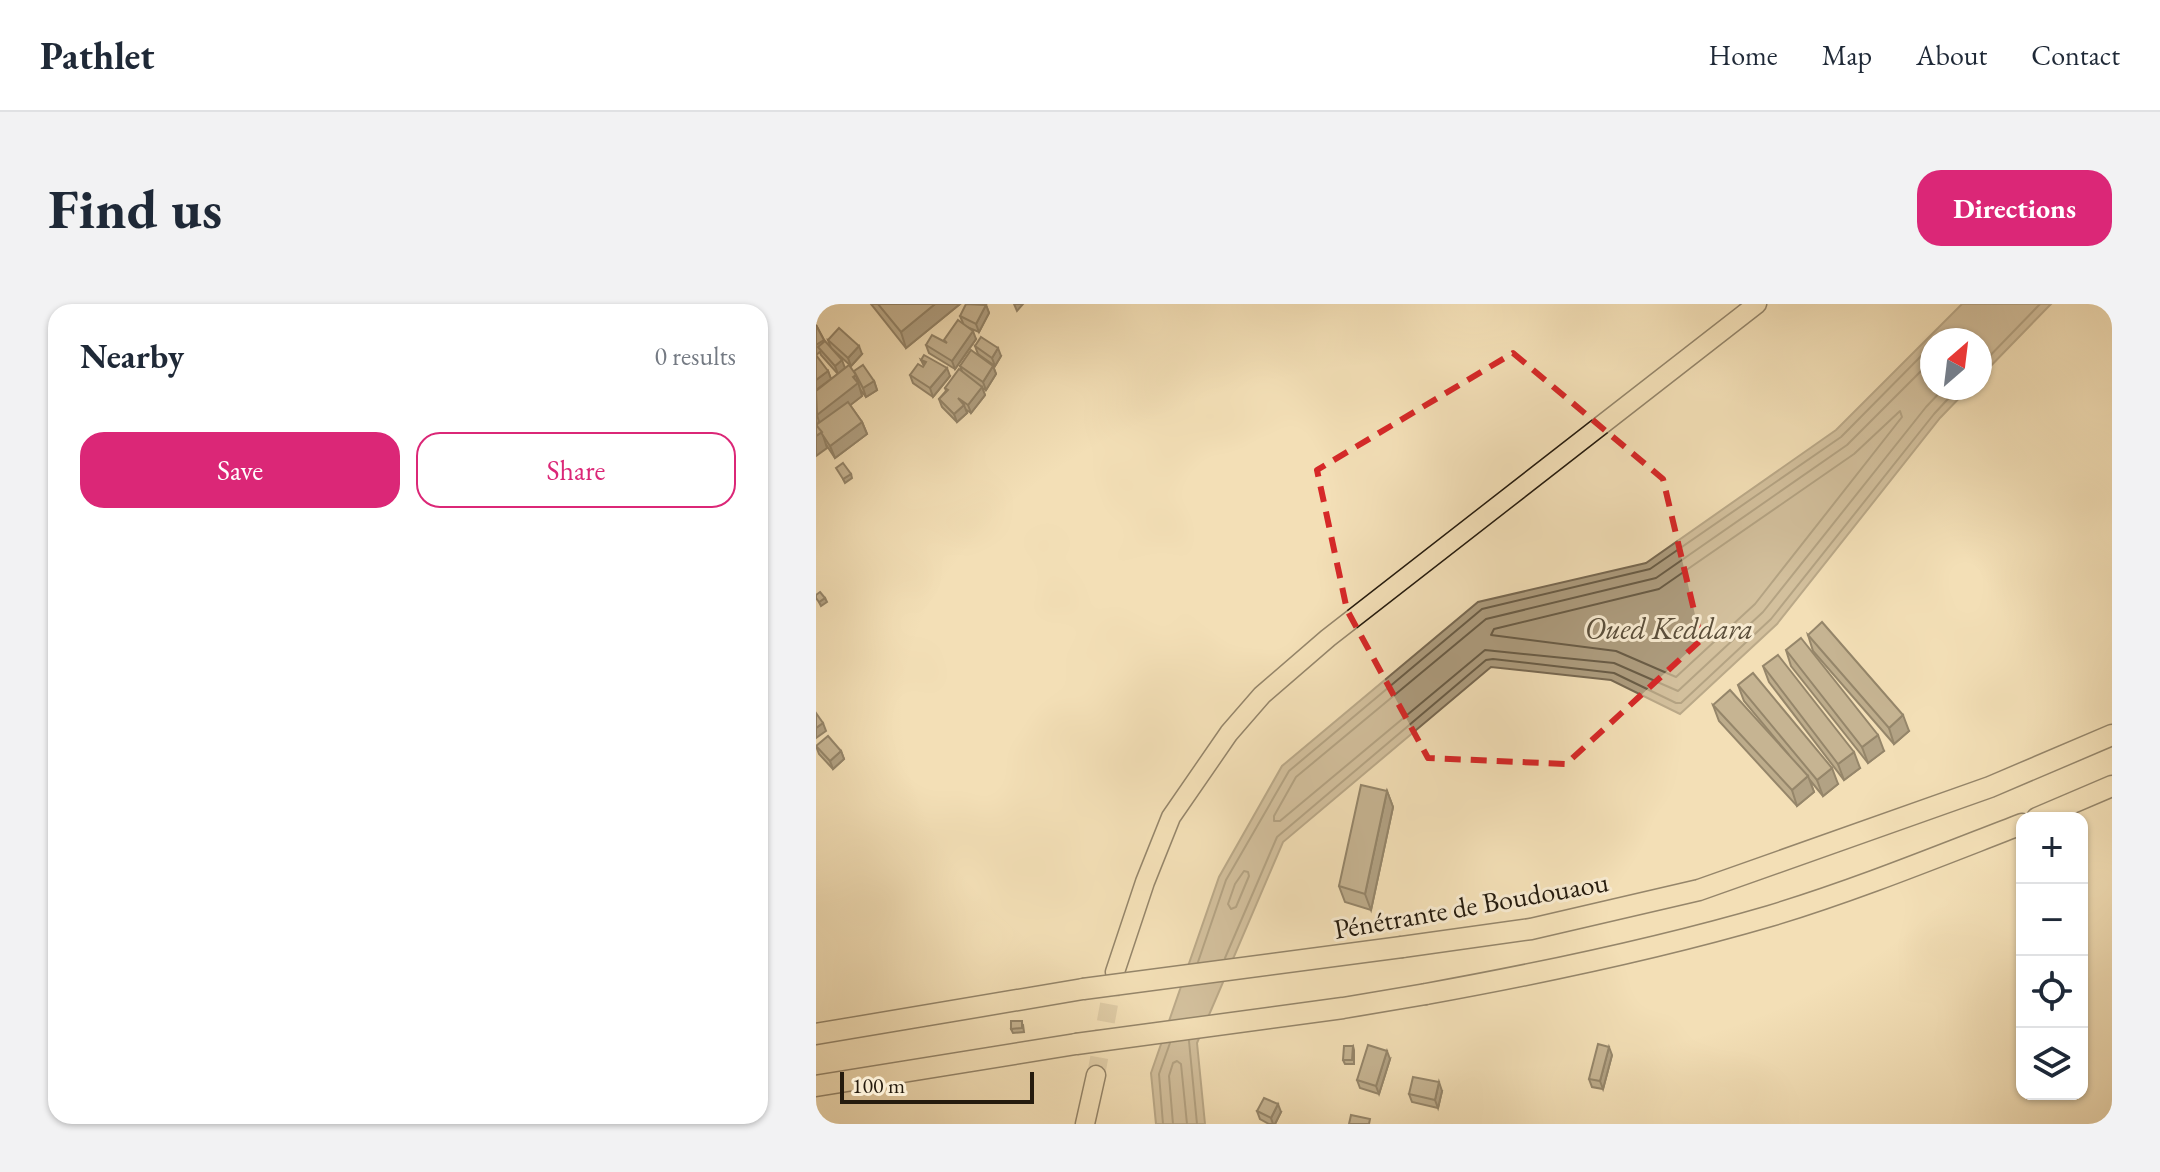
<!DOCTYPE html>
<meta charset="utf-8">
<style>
:root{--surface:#fff;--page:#f2f2f3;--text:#1f2937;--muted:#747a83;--line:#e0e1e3;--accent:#db2777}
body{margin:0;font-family:"EB Garamond",serif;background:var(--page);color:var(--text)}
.controls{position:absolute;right:24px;bottom:24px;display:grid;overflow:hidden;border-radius:16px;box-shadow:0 2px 6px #0004}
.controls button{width:72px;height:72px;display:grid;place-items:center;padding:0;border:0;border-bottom:2px solid var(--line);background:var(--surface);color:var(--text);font:40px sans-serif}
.compass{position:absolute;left:1104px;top:24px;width:72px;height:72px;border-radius:50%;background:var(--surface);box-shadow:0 2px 6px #0004;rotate:28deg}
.scale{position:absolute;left:24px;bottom:20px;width:194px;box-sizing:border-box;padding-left:8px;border:4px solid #251b0e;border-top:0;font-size:22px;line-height:28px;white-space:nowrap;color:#251b0e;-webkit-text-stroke:6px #f7ead0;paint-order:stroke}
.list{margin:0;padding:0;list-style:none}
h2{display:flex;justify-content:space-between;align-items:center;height:104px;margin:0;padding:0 32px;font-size:34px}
h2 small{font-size:26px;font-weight:400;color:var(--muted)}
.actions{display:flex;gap:16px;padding:24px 32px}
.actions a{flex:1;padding:18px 0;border:2px solid var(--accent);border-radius:24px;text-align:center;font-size:28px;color:var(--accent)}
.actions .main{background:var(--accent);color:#fff}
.icon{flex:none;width:44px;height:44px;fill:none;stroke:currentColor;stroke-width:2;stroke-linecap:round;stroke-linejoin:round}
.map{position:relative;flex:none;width:1296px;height:820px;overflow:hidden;border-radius:24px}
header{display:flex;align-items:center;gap:48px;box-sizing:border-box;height:112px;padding:0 40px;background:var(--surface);border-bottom:2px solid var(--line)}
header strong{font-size:38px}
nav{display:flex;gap:44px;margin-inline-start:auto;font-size:28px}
.intro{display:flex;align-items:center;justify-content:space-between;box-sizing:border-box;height:192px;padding:0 48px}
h1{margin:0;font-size:56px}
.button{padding:20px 36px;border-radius:24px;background:var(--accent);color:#fff;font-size:28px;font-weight:700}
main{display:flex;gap:48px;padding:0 48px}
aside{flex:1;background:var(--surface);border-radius:24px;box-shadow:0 2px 6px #0004}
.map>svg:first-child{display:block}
.water{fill:#ad9c7e;stroke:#776851;stroke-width:2}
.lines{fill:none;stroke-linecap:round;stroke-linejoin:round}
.shore{stroke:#695c46;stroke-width:2}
.major-tunnel{stroke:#cab895;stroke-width:18;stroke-dasharray:18 9;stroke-linecap:butt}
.major-casing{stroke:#251b0e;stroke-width:21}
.highway-casing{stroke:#251b0e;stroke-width:23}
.major{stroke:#f3dfb7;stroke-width:18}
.highway{stroke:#f3dfb7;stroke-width:20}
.highway-bridge-casing{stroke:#251b0e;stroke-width:23;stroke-linecap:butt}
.highway-bridge{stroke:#f3dfb7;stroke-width:20}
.wall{fill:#7c6f58;stroke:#251b0e;stroke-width:2}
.shaded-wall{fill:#655a47;stroke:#251b0e;stroke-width:2}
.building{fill:#908166;stroke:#251b0e;stroke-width:2}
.marked{fill:none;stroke:#d62828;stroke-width:6;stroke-dasharray:16 10;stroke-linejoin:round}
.labels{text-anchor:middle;stroke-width:6;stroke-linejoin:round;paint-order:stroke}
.street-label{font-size:28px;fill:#251b0e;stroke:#f7ead0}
.water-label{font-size:30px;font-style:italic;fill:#5b4f3b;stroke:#f7ead0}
</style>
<header>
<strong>Pathlet</strong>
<nav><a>Home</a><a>Map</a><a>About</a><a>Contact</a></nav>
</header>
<div class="intro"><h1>Find us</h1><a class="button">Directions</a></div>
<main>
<aside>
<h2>Nearby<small>0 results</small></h2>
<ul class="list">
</ul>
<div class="actions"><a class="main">Save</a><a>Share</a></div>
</aside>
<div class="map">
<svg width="1296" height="820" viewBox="0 0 1296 820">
<rect width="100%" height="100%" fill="#f3dfb7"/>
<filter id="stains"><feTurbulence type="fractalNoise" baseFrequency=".0025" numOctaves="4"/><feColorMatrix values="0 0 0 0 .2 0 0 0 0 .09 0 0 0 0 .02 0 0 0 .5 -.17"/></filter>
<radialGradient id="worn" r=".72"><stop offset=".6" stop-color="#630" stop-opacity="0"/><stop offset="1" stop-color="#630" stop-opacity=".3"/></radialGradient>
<path class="water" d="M1146 0H1235L1164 73V36H1116V84H1153L1124 114 961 320 864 410 795 376 675 363 467 538 381 739 389 820H340L335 769 403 573 466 462 662 298 830 259 1020 126Z"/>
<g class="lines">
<g class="shore">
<path d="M1116 56 1031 141 840 274 670 315 480 473 458 512V517H464L669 346 798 359 862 387 947 308 1110 103 1128 84"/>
<path d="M1164 62 1224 0"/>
<path d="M1084 107 1086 113 939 300 860 373 800 347 675 331 678 325 843 285 1038 150Z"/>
<path d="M428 567 432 568 433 572 420 603 415 605 412 600 419 580Z"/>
<path d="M409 654 461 533 670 356 677 355 798 369 860 399H865L955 315 1118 110 1142 84"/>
<path d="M382 658 410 576 473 467 666 305 834 265 1025 133 1116 41"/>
<path d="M373 737 381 820"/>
<path d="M347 820 343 770 354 739"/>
<path d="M357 820 353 772 357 759 361 757 365 760 371 820"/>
</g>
<path class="major-tunnel" d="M280 771 299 668"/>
<g class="major-casing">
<g id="major">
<path d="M299 668 329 578 355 513 413 429 446 391 512 334 941 0"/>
<path d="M269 820 280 771"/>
</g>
</g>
<g class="highway-casing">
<g id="highway">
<path d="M1221 514 1296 482"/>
<path d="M586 643 715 625 883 586 1174 483 1296 431"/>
<path d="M610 690C726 669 841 645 954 612 1040 586 1123 552 1206 520"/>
<path d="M0 730 267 685"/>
<path d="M0 782 260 740"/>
</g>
</g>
<use href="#major" class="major"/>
<use href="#highway" class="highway"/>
<g class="highway-bridge-casing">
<g id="highway-bridge">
<path d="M267 685 586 643"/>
<path d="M260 740 527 704 610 690"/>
</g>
</g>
<use href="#highway-bridge" class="highway-bridge"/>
</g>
<g class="wall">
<path d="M55 0H144L90 44Z"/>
<path d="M170 1 173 9 163 28 151 23 160 35 139 65 113 49 110 41 129 38 147 19 144 12Z"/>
<path d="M0 21 9 38 29 64 58 77 61 86 50 93 43 84 46 92 34 101 46 118 51 130 19 154 11 142V144L0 117V87L12 67 15 75 22 70 5 51 4 48 0 51Z"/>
<path d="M12 36 46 50 35 62 15 44Z"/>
<path d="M159 42 185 52 179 62 162 50Z"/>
<path d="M105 56 134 72 117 93 97 79 94 71 107 63 108 62Z"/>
<path d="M144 62H177L180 70 170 86 166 84 169 91 155 109 149 105 151 109 141 118 126 103 123 95 130 87 129 84 146 67Z"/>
<path d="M992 331 1093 427 1078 440 997 347Z"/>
<path d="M970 346 1068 447 1052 459 975 362Z"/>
<path d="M947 362 1044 464 1028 476 953 378Z"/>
<path d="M922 381 1022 480 1007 492 993 475 998 488 981 502 903 417 897 401 973 451 928 397Z"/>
<path d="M0 442 25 447 28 455 17 465 3 450Z"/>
<path d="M571 487 577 503 555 606 529 598 523 582Z"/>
<path d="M207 721 208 728 197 729 195 725Z"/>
<path d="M537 742 538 746V760H529L527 756Z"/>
<path d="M796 751 787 785 776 783 773 775Z"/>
<path d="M574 755 563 790 544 784 541 776Z"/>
<path d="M626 787 622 804 596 798 593 790Z"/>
<path d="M441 807 465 808 459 820H453L444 815Z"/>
</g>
<g class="shaded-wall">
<path d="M119 0H144L90 44 85 28Z"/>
<path d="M198 0H207L201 7Z"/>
<path d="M170 1 173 9 163 28 160 20Z"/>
<path d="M157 27 160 35 139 65 136 57Z"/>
<path d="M43 42 46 50 35 62 32 54Z"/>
<path d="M182 44 185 52 179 62 176 54Z"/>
<path d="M26 56 29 64 22 70 19 62Z"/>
<path d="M177 62 180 70 170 86 167 78Z"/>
<path d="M131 64 134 72 117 93 114 84Z"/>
<path d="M12 67 15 75 0 86V76Z"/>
<path d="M40 71 46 92 5 124 1 111Z"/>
<path d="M58 77 61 86 50 93 47 84Z"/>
<path d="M166 83 169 91 155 109 152 101Z"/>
<path d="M148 101 151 109 141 118 138 110Z"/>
<path d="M46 118 51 130 19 154 14 142Z"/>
<path d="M6 128 11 144 0 152V132Z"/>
<path d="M35 170 36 174 29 179 27 175Z"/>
<path d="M9 294 11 298 5 302 3 298Z"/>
<path d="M1087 411 1093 427 1078 440 1073 424Z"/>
<path d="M7 419 10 427 0 434V424Z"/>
<path d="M1062 431 1068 447 1052 459 1046 443Z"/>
<path d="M25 447 28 455 17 465 14 457Z"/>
<path d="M1038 448 1044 464 1028 476 1022 460Z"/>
<path d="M1016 464 1022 480 1007 492 1001 476Z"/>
<path d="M992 472 998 488 981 502 976 486Z"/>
<path d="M571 487 577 503 555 606 549 590Z"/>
<path d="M793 743 796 751 787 785 784 777Z"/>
<path d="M571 747 574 755 563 790 560 782Z"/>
<path d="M623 778 626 787 622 804 619 796Z"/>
<path d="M462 800 465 808 459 820H457L455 814Z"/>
</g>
<g class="building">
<path d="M62 0H119L85 28Z"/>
<path d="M150 0 170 1 160 20 144 12Z"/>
<path d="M142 16 157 27 136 57 110 41 116 31 131 39 128 36Z"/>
<path d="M0 21 8 36 0 41Z"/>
<path d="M23 24 43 42 32 54 12 36Z"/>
<path d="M165 33 182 44 176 54 159 42Z"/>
<path d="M9 37 26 56 19 62 2 43Z"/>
<path d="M155 46 177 62 167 78 144 62Z"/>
<path d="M0 51 12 67 0 76Z"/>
<path d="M108 51 131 64 114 84 94 71 102 60 107 63 110 58 105 56Z"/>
<path d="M33 61 40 71 37 73 42 79 1 111 0 87Z"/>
<path d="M47 61 58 77 47 84 38 67Z"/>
<path d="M143 65 166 83 152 101 142 94 148 101 138 110 123 95 132 86 129 84Z"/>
<path d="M32 98 46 118 14 142 0 121Z"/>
<path d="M0 121 6 128 0 132Z"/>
<path d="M27 159 35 170 27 175 20 164Z"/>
<path d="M4 288 9 294 3 298 0 294V291Z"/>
<path d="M1006 318 1087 411 1073 424 992 331Z"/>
<path d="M985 334 1062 431 1046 443 970 346Z"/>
<path d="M962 351 1038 448 1022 460 947 362Z"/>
<path d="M937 369 1016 464 1001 476 922 381Z"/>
<path d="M914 386 992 472 976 486 897 401Z"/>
<path d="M0 409 7 419 0 424Z"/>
<path d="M12 432 25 447 14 457 0 442Z"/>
<path d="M545 481 571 487 549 590 523 582Z"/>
<path d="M195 717H206V724L195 725Z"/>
<path d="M782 740 793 743 784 777 773 775Z"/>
<path d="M552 741 571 747 560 782 541 776Z"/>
<path d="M528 742H537L536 756H527Z"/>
<path d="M597 773 623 778 619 796 593 790Z"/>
<path d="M448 794 462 800 455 814 441 807Z"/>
<path d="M535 811 554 815 553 820H533Z"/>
</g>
<path d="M0 0H1296V820H0ZM697 49 847 175 885 336 750 460 612 454 531 306 501 166Z" fill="#f3dfb7" fill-opacity=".55" fill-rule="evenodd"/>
<path class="marked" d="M697 49 847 175 885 336 750 460 612 454 531 306 501 166Z"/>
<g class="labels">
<g class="street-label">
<text transform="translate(655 601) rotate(-10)" y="10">Pénétrante de Boudouaou</text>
</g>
<g class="water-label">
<text x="853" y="335">Oued Keddara</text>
</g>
</g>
<rect width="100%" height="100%" filter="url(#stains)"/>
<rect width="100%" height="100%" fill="url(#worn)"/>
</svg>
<div class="controls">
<button>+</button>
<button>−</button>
<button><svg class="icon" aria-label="locate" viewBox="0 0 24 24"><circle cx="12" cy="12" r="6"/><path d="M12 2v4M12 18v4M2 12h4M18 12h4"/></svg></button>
<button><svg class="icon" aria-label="layers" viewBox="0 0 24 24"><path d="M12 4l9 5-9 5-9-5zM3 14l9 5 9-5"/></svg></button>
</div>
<svg class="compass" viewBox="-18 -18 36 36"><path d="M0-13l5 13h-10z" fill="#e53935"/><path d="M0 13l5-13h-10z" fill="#747a83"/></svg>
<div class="scale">100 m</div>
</div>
</main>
